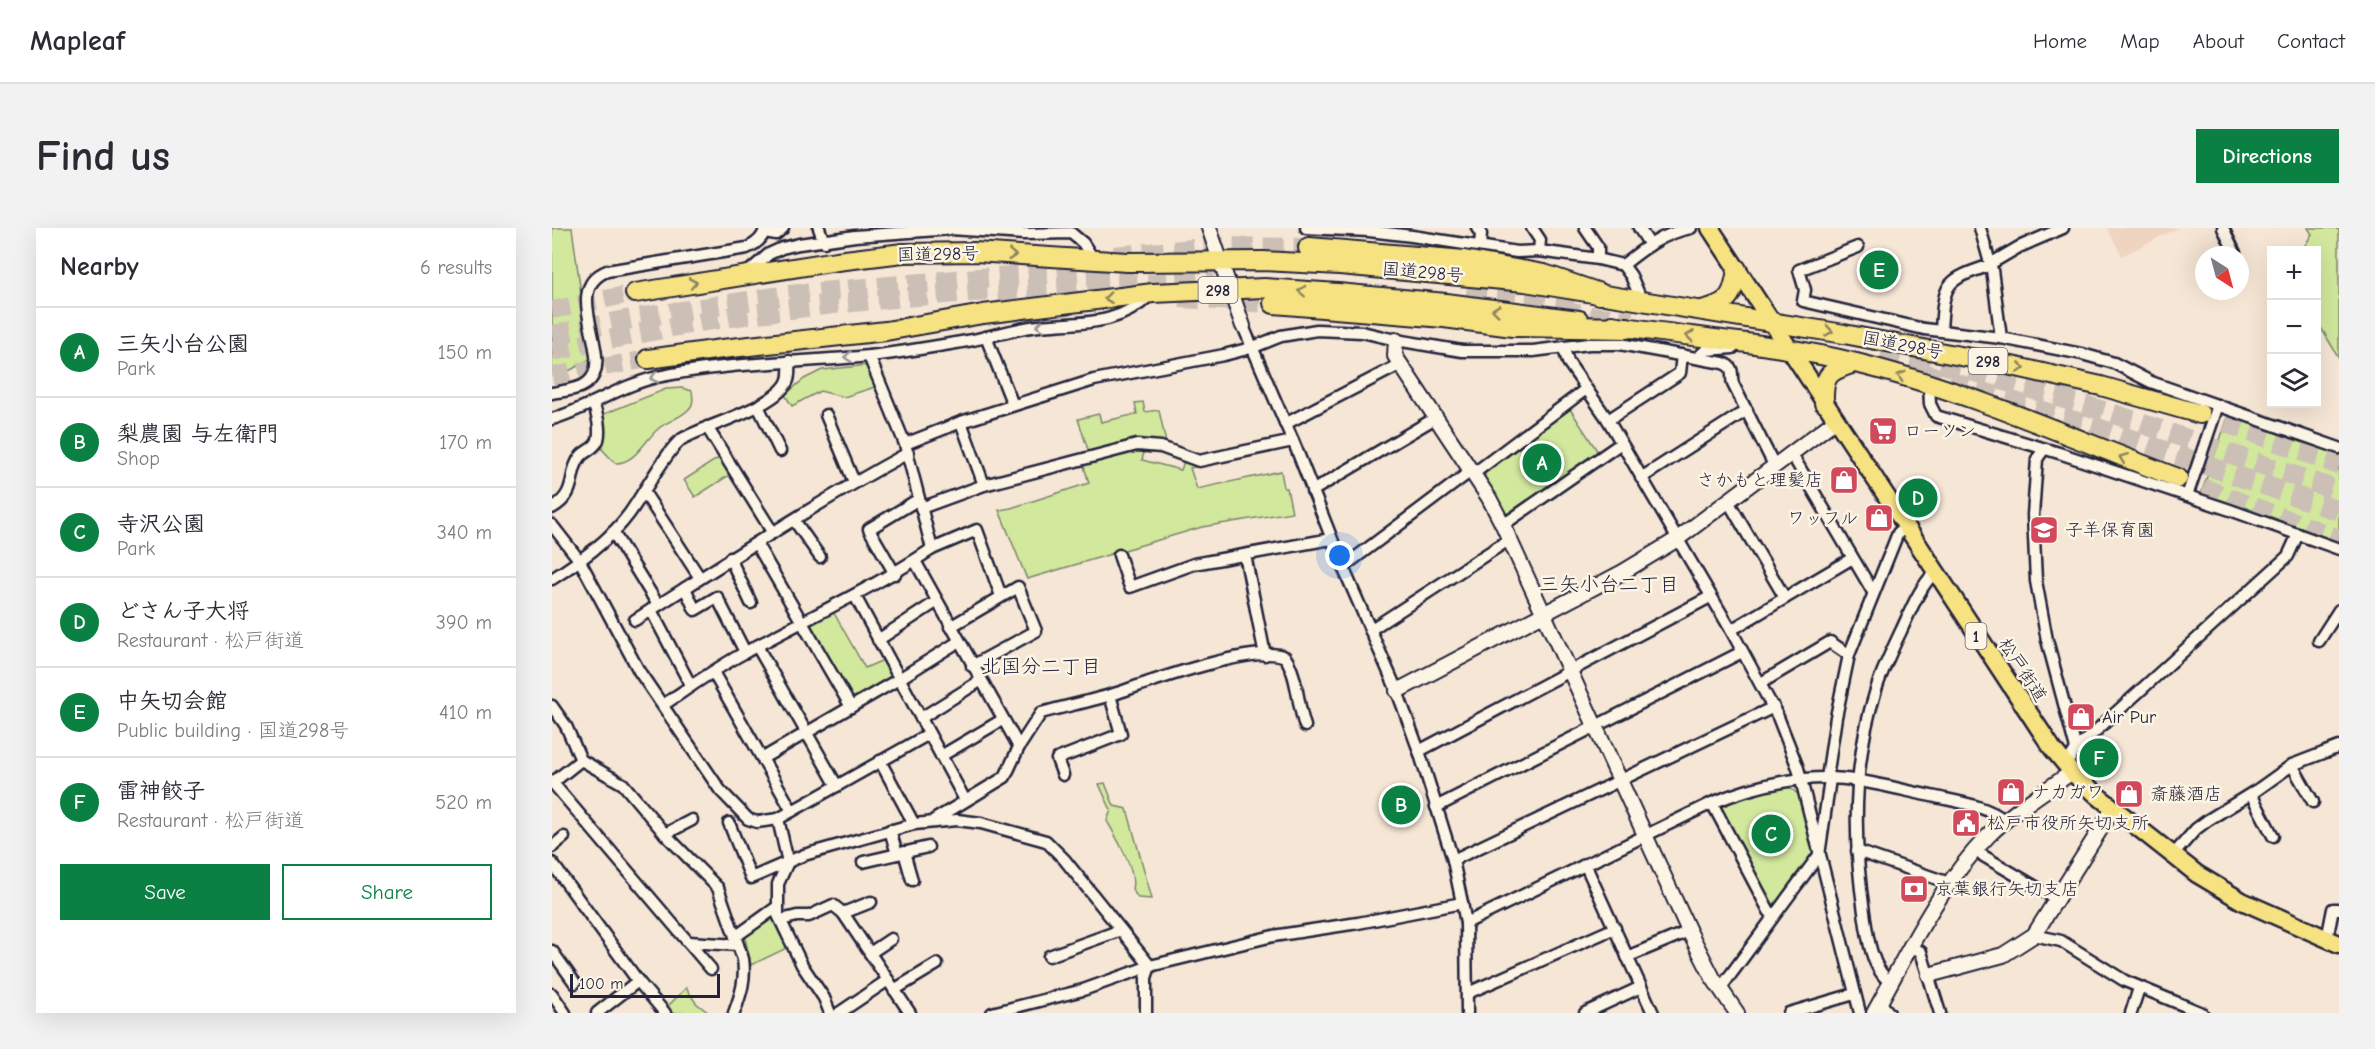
<!DOCTYPE html>
<meta charset="utf-8">
<style>
:root{--surface:#fff;--page:#f2f2f3;--text:#2b2b33;--muted:#7c7c81;--line:#e1e1e2;--accent:#0b8043}
body{margin:0;font-family:"Comic Neue","Klee One",sans-serif;background:var(--page);color:var(--text)}
.controls{position:absolute;right:18px;top:18px;display:grid;overflow:hidden;border-radius:0px;box-shadow:0 6px 24px #0002}
.controls button{width:54px;height:54px;display:grid;place-items:center;padding:0;border:0;border-bottom:2px solid var(--line);background:var(--surface);color:var(--text);font:30px sans-serif}
.compass{position:absolute;left:1643px;top:18px;width:54px;height:54px;border-radius:50%;background:var(--surface);box-shadow:0 6px 24px #0002;rotate:144deg}
.scale{position:absolute;left:18px;bottom:15px;width:150px;box-sizing:border-box;padding-left:6px;border:3px solid #22223b;border-top:0;font-size:16px;line-height:21px;white-space:nowrap;color:#22223b;-webkit-text-stroke:4px #fcf5e5;paint-order:stroke}
.you{position:absolute;left:788px;top:328px;width:21px;height:21px;margin:-15px;border:4px solid #fff;border-radius:50%;background:#1a73e8;box-shadow:0 0 0 9px #1a73e833}
.badge{display:grid;place-items:center;width:39px;height:39px;border-radius:50%;background:var(--accent);color:#fff;font-size:20px;font-weight:700}
.pin{position:absolute;translate:-50% -50%;border:3px solid #fff;box-shadow:0 2px 6px #0006}
.list{margin:0;padding:0;list-style:none}
h2{display:flex;justify-content:space-between;align-items:center;height:78px;margin:0;padding:0 24px;font-size:26px}
h2 small{font-size:20px;font-weight:400;color:var(--muted)}
.list li{display:grid;grid-template-columns:39px 1fr auto;gap:18px;align-items:center;box-sizing:border-box;height:90px;padding:0 24px;border-top:2px solid var(--line)}
.list b{display:block;font-size:22px;white-space:nowrap}
.list p{margin:0;font-size:20px;white-space:nowrap;color:var(--muted)}
.list em{font-size:20px;font-style:normal;color:var(--muted)}
.actions{display:flex;gap:12px;padding:18px 24px}
.actions a{flex:1;padding:14px 0;border:2px solid var(--accent);border-radius:0px;text-align:center;font-size:21px;color:var(--accent)}
.actions .main{background:var(--accent);color:#fff}
.icon{flex:none;width:33px;height:33px;fill:none;stroke:currentColor;stroke-width:2;stroke-linecap:round;stroke-linejoin:round}
.map{position:relative;flex:none;width:1787px;height:785px;overflow:hidden;border-radius:0px}
header{display:flex;align-items:center;gap:36px;box-sizing:border-box;height:84px;padding:0 30px;background:var(--surface);border-bottom:2px solid var(--line)}
header strong{font-size:28px}
nav{display:flex;gap:33px;margin-inline-start:auto;font-size:21px}
.intro{display:flex;align-items:center;justify-content:space-between;box-sizing:border-box;height:144px;padding:0 36px}
h1{margin:0;font-size:42px}
.button{padding:15px 27px;border-radius:0px;background:var(--accent);color:#fff;font-size:21px;font-weight:700}
main{display:flex;gap:36px;padding:0 36px}
aside{flex:1;background:var(--surface);border-radius:0px;box-shadow:0 6px 24px #0002}
.map>svg:first-child{display:block}
.built{fill:#efd4c2}
.green{fill:#d1e89d;stroke:#7a856c;stroke-width:1.5}
.lines{fill:none;stroke-linecap:round;stroke-linejoin:round}
.trunk-tunnel{stroke:#ccbfb6;stroke-width:18;stroke-dasharray:18 9;stroke-linecap:butt}
.motorway-tunnel{stroke:#ccbfb6;stroke-width:20;stroke-dasharray:20 10;stroke-linecap:butt}
.minor-casing{stroke:#22223b;stroke-width:15}
.tertiary-casing{stroke:#22223b;stroke-width:18}
.primary-casing{stroke:#22223b;stroke-width:21}
.trunk-casing{stroke:#22223b;stroke-width:22}
.motorway-casing{stroke:#22223b;stroke-width:24}
.minor{stroke:#fcf5e5;stroke-width:10}
.tertiary{stroke:#fcf5e5;stroke-width:14}
.primary{stroke:#f6e281;stroke-width:16}
.trunk{stroke:#f6e281;stroke-width:18}
.motorway{stroke:#f6e281;stroke-width:20}
.oneway{stroke:#8c825e}
.oneway2{stroke:#9a9698}
.labels{text-anchor:middle;stroke-width:5;stroke-linejoin:round;paint-order:stroke}
.shield{fill:#fcf5e5;stroke:#63616e;stroke-width:1.5}
.shield-label{font-size:16px;font-weight:bold;fill:#22223b}
.street-label{font-size:18px;fill:#22223b;stroke:#fcf5e5}
.poi-label{font-size:18px;fill:#22223b;stroke:#fcf5e5;text-anchor:start}
.neighbourhood-label{font-size:20px;fill:#22223b;stroke:#fcf5e5}
</style>
<header>
<strong>Mapleaf</strong>
<nav><a>Home</a><a>Map</a><a>About</a><a>Contact</a></nav>
</header>
<div class="intro"><h1>Find us</h1><a class="button">Directions</a></div>
<main>
<aside>
<h2>Nearby<small>6 results</small></h2>
<ul class="list">
<li><span class="badge">A</span><div><b>三矢小台公園</b><p>Park</p></div><em>150 m</em></li>
<li><span class="badge">B</span><div><b>梨農園 与左衛門</b><p>Shop</p></div><em>170 m</em></li>
<li><span class="badge">C</span><div><b>寺沢公園</b><p>Park</p></div><em>340 m</em></li>
<li><span class="badge">D</span><div><b>どさん子大将</b><p>Restaurant · 松戸街道</p></div><em>390 m</em></li>
<li><span class="badge">E</span><div><b>中矢切会館</b><p>Public building · 国道298号</p></div><em>410 m</em></li>
<li><span class="badge">F</span><div><b>雷神餃子</b><p>Restaurant · 松戸街道</p></div><em>520 m</em></li>
</ul>
<div class="actions"><a class="main">Save</a><a>Share</a></div>
</aside>
<div class="map">
<svg width="1787" height="785" viewBox="0 0 1787 785">
<rect width="100%" height="100%" fill="#f6e6d5"/>
<filter id="ink" filterUnits="userSpaceOnUse"><feTurbulence type="fractalNoise" baseFrequency=".0167" numOctaves="2"/><feDisplacementMap in="SourceGraphic" scale="12" xChannelSelector="R" yChannelSelector="G"/><feConvolveMatrix kernelMatrix="1 2 1 2 8 2 1 2 1" color-interpolation-filters="sRGB"/></filter>
<g filter="url(#ink)">
<path class="built" d="M1555 0H1626L1570 28Z"/>
<g class="green">
<path d="M0 0H20L38 131 17 143 0 141Z"/>
<path d="M1756 0H1785L1787 3V130L1765 93 1764 22H1750L1760 6Z"/>
<path d="M317 137 326 158 292 169 268 163 240 178 233 167 252 151 270 142Z"/>
<path d="M130 160 140 163C141 170 142 176 137 181 129 190 115 193 106 201 93 212 83 236 63 235L48 219 52 207V186L114 161Z"/>
<path d="M591 174 593 184 607 182 614 215 592 212 537 225 526 191 547 186 549 194 585 186 583 175Z"/>
<path d="M1016 178 1048 227 960 289 954 287 933 253V242Z"/>
<path d="M1677 186 1787 225V315L1696 280 1649 266Z"/>
<path d="M593 220 590 232 629 242 632 233 647 238 638 240 645 261 729 243 732 260H735L740 284 650 299 475 351 447 282 459 280 537 255 531 235Z"/>
<path d="M168 229 179 246 143 269 132 252Z"/>
<path d="M282 385 313 440 331 432 340 447 339 451 299 474 255 397Z"/>
<path d="M553 555 562 578 575 581 600 671 586 670 580 661C585 643 564 609 555 593L559 582 547 556Z"/>
<path d="M1236 558 1247 567 1263 629 1221 682 1168 583 1170 578 1207 563Z"/>
<path d="M226 687 239 718 199 737 193 709Z"/>
<path d="M134 760 144 775 157 785H109Z"/>
</g>
<g class="lines">
<g class="trunk-tunnel">
<path d="M0 82 83 65"/>
<path d="M0 148 96 131"/>
<path d="M1648 186 1787 238"/>
<path d="M1626 250 1787 310"/>
</g>
<g class="motorway-tunnel">
<path d="M562 28 664 19 757 20"/>
<path d="M915 57 1023 70"/>
<path d="M628 70 722 75"/>
<path d="M1008 84 1080 93"/>
<path d="M0 107 84 90 236 67 426 50 581 41"/>
<path d="M1330 122 1423 144 1565 187 1787 263"/>
<path d="M0 123C53 112 107 101 160 92 325 66 495 58 662 54"/>
<path d="M1368 144 1561 205 1787 283"/>
</g>
<g class="minor-casing">
<g id="minor">
<path d="M267 0 272 14"/>
<path d="M754 0 817 3 860 8 965 24 987 23 1046 31 1071 37C1092 20 1112 5 1139 0"/>
<path d="M925 0 929 6 928 18"/>
<path d="M980 0 988 12 987 23"/>
<path d="M1033 0 1046 19V31"/>
<path d="M1087 0 1098 17"/>
<path d="M1428 0 1440 42 1449 110"/>
<path d="M1671 0 1683 25"/>
<path d="M213 4 224 6 231 0"/>
<path d="M1306 19 1247 42 1253 62 1251 73 1372 101 1449 110 1530 126 1562 135 1599 154 1787 220"/>
<path d="M1438 36 1467 19 1511 0"/>
<path d="M1071 37 1079 48 1090 73"/>
<path d="M194 46 217 26 230 20 247 16 303 8 399 1 472 6 519 5 531 15 542 32"/>
<path d="M691 98 744 220 791 339 845 463 867 523 901 632 910 675 914 695 915 785"/>
<path d="M1389 102C1392 54 1393 52 1439 37"/>
<path d="M434 109 461 177"/>
<path d="M1012 121 1016 134 1056 192 1179 402 1226 489 1246 540 1308 785"/>
<path d="M1145 130 1154 122 1181 120"/>
<path d="M1377 157 1378 176 1384 188 1507 225 1678 282 1787 321"/>
<path d="M0 165C11 163 26 162 35 155 66 132 6 62 55 43L195 20C204 16 212 10 213 0"/>
<path d="M206 178 228 223"/>
<path d="M274 187 302 254"/>
<path d="M0 191C37 180 67 158 105 149 175 134 247 135 318 128 352 124 387 118 421 112 440 108 459 102 479 99 523 93 564 101 598 67"/>
<path d="M1056 192 1128 145 1130 127"/>
<path d="M409 194 432 257"/>
<path d="M733 196 849 136"/>
<path d="M155 199 221 305"/>
<path d="M353 216 409 194 542 152 672 127 699 120 729 108 765 102 810 104 844 112 910 123H981L1037 116H1068L1171 135C1184 140 1178 146 1181 156L1222 237"/>
<path d="M1492 221 1485 231 1481 287 1484 353 1495 412 1524 521 1514 537"/>
<path d="M1239 225 1321 364"/>
<path d="M921 246 1034 161"/>
<path d="M1089 250 1195 182"/>
<path d="M760 263 885 189"/>
<path d="M92 264 148 350"/>
<path d="M1635 268 1666 177"/>
<path d="M1176 273 1233 370"/>
<path d="M0 280C27 265 15 244 29 228 34 222 43 221 46 212 49 201 45 185 41 175"/>
<path d="M369 280 432 257 585 217 609 219 647 233 741 213"/>
<path d="M242 292 268 329"/>
<path d="M0 297 28 333 87 443 168 562 196 591 205 594 226 591 377 506"/>
<path d="M951 297 1068 216"/>
<path d="M61 304 106 377"/>
<path d="M204 315 299 479"/>
<path d="M380 321 425 302 449 368"/>
<path d="M567 327 578 359 642 336 779 311"/>
<path d="M693 327 713 427"/>
<path d="M178 330 199 375"/>
<path d="M363 333 467 519"/>
<path d="M791 339 919 243"/>
<path d="M343 346 317 301 367 271"/>
<path d="M0 351C28 333 57 313 77 286 89 270 116 220 130 211 154 197 227 178 236 152 238 146 237 139 237 133"/>
<path d="M133 360 143 382 165 369 193 424"/>
<path d="M303 368 413 572"/>
<path d="M99 382 139 458"/>
<path d="M83 392C173 335 262 276 356 225"/>
<path d="M398 399 466 359 484 403 420 438"/>
<path d="M818 402 958 311"/>
<path d="M1179 402 1299 331"/>
<path d="M326 412 384 374"/>
<path d="M1767 413 1787 382"/>
<path d="M205 418 285 558"/>
<path d="M161 444 240 583"/>
<path d="M1209 455 1278 414 1297 427"/>
<path d="M111 477C138 459 164 440 192 425 255 390 320 361 380 321L353 216 317 128"/>
<path d="M0 478 14 498 29 532 71 556 113 606 166 660 191 731C194 751 189 766 182 785"/>
<path d="M369 490 428 453"/>
<path d="M1524 521 1736 328 1746 306"/>
<path d="M867 523 1158 369"/>
<path d="M389 528 450 492"/>
<path d="M211 530 347 451 406 414"/>
<path d="M328 533 362 596"/>
<path d="M1740 537 1761 574"/>
<path d="M511 547 505 531 569 506 558 467"/>
<path d="M1275 550 1284 489 1297 427 1346 305 1354 299"/>
<path d="M0 554 159 741"/>
<path d="M0 555 29 532"/>
<path d="M1699 566 1721 608"/>
<path d="M1160 575 1217 683 1222 687"/>
<path d="M884 579 1190 424"/>
<path d="M226 591 236 634 226 656V687L250 737 272 770 278 785"/>
<path d="M382 592 453 549 467 519 489 485C514 478 540 473 565 465 598 454 704 415 733 429 746 448 745 476 753 498"/>
<path d="M177 595 199 650 252 627 362 596 405 592 429 595 494 613 512 631 598 738"/>
<path d="M338 602 345 626"/>
<path d="M113 606 140 592"/>
<path d="M0 619 12 609"/>
<path d="M1305 623 1397 655"/>
<path d="M1423 623 1506 672"/>
<path d="M352 624 360 652"/>
<path d="M1621 627 1644 601 1656 592 1705 562 1740 537 1787 519"/>
<path d="M901 632 1222 479"/>
<path d="M311 634 376 619"/>
<path d="M0 635 86 753 113 785"/>
<path d="M1033 636 1101 785"/>
<path d="M319 674 291 685 358 785"/>
<path d="M229 692 245 688H257L281 677 291 685"/>
<path d="M914 695 1160 575C1205 556 1259 544 1308 553 1333 557 1359 564 1384 569 1406 574 1436 578 1453 593"/>
<path d="M1482 707 1509 713 1573 753 1650 785"/>
<path d="M183 709 225 679"/>
<path d="M1775 711 1781 681H1787"/>
<path d="M136 714 186 717"/>
<path d="M1359 718 1369 724 1388 785"/>
<path d="M0 723 23 755"/>
<path d="M318 725 339 711"/>
<path d="M497 728 569 702"/>
<path d="M1075 729 1137 703"/>
<path d="M1339 755C1319 741 1315 706 1312 684 1301 611 1301 533 1324 462 1330 442 1340 422 1349 403 1359 382 1367 360 1383 344"/>
<path d="M1168 761 1267 627 1278 551"/>
<path d="M342 762 385 736"/>
<path d="M916 765 1063 700"/>
<path d="M0 766 13 785"/>
<path d="M1328 774 1337 785"/>
<path d="M45 785 86 753"/>
<path d="M287 785 336 752"/>
<path d="M440 785 531 762 598 738 721 708 806 695 910 675"/>
<path d="M594 785V750L598 738"/>
<path d="M1033 785 1089 759"/>
<path d="M1237 785 1302 766"/>
<path d="M1579 785 1587 760"/>
</g>
</g>
<g class="tertiary-casing">
<g id="tertiary">
<path d="M657 0 691 98"/>
<path d="M844 112 843 128 937 270 951 297 1137 703 1161 750 1185 785"/>
<path d="M845 463 1071 344 1124 312 1284 192"/>
<path d="M1377 747 1451 727 1482 707 1561 581"/>
<path d="M1322 785C1356 724 1387 658 1436 608 1461 583 1492 564 1520 544"/>
</g>
</g>
<g class="primary-casing">
<path id="primary" d="M1158 0 1500 520 1520 544 1546 568 1645 646 1690 673 1787 716"/>
</g>
<g class="trunk-casing">
<g id="trunk">
<path d="M83 65 285 33 351 25 423 24 575 34 711 33 788 37 973 54 1292 106 1451 136 1549 158 1648 186"/>
<path d="M1150 82C1178 75 1181 68 1185 41"/>
<path d="M1060 97C1141 110 1224 115 1304 135 1411 161 1522 211 1626 250"/>
<path d="M96 131 170 121 334 103 431 86 601 65 712 60 786 65 894 75 1027 92"/>
<path d="M1272 175C1271 146 1277 143 1303 135"/>
</g>
</g>
<g class="motorway-casing">
<g id="motorway">
<path d="M757 20 912 33 992 47 1048 66"/>
<path d="M722 75 892 89 961 98 1075 100"/>
</g>
</g>
<use href="#minor" class="minor"/>
<use href="#tertiary" class="tertiary"/>
<use href="#primary" class="primary"/>
<use href="#trunk" class="trunk"/>
<use href="#motorway" class="motorway"/>
</g>
<defs><path id="oneway-chevron" d="M-2-3.5L2.5 0L-2 3.5" fill="none" stroke-width="1.6" stroke-linecap="round" stroke-linejoin="round" transform="scale(1.5)"/></defs>
<g class="oneway">
<use href="#oneway-chevron" transform="translate(460 27) rotate(4)"/>
<use href="#oneway-chevron" transform="translate(141 55) rotate(-10)"/>
<use href="#oneway-chevron" transform="translate(750 63) rotate(-177)"/>
<use href="#oneway-chevron" transform="translate(556 70) rotate(173)"/>
<use href="#oneway-chevron" transform="translate(944 82) rotate(-173)"/>
<use href="#oneway-chevron" transform="translate(1277 103) rotate(9)"/>
<use href="#oneway-chevron" transform="translate(1138 108) rotate(-173)"/>
<use href="#oneway-chevron" transform="translate(1469 140) rotate(12)"/>
<use href="#oneway-chevron" transform="translate(1349 148) rotate(-163)"/>
<use href="#oneway-chevron" transform="translate(1571 230) rotate(-159)"/>
</g>
<g class="oneway2">
<use href="#oneway-chevron" transform="translate(488 98) rotate(173)"/>
<use href="#oneway-chevron" transform="translate(296 129) rotate(176)"/>
<use href="#oneway-chevron" transform="translate(102 150) rotate(167)"/>
</g>
</g>
<defs>
<g id="supermarket-square" transform="scale(1.5)"><rect x="-9" y="-9" width="18" height="18" rx="4" fill="#d1495b" stroke="#fcf5e5"/><path d="M-6-5.5h2.5l.6 2H6L4.5 2H-2.5L-4.4-4H-6ZM-1.5 3.2a1.3 1.3 0 1 0 .1 0ZM3 3.2a1.3 1.3 0 1 0 .1 0Z" fill="#fff"/></g>
<g id="shop-square" transform="scale(1.5)"><rect x="-9" y="-9" width="18" height="18" rx="4" fill="#d1495b" stroke="#fcf5e5"/><path d="M-5-2.5h2.3a2.7 3.5 0 0 1 5.4 0H5L5.5 6h-11ZM-1.5-2.5h3a1.5 2.3 0 0 0-3 0Z" fill="#fff"/></g>
<g id="school-square" transform="scale(1.5)"><rect x="-9" y="-9" width="18" height="18" rx="4" fill="#d1495b" stroke="#fcf5e5"/><path d="M0-5L7-2L0 1L-7-2ZM-4 1L0 2.5L4 1V4Q0 6-4 4Z" fill="#fff"/></g>
<g id="civic-square" transform="scale(1.5)"><rect x="-9" y="-9" width="18" height="18" rx="4" fill="#d1495b" stroke="#fcf5e5"/><path d="M-.6-6.5H3V-4.5H.6V-3L4-1V1h2V6H-6V1h2V-1L-.6-3ZM-1.2 2.5V6h2.4V2.5Z" fill="#fff"/></g>
<g id="bank-square" transform="scale(1.5)"><rect x="-9" y="-9" width="18" height="18" rx="4" fill="#d1495b" stroke="#fcf5e5"/><path d="M-6-4H6V4H-6ZM0-2.3a2.3 2.3 0 1 0 0 4.6a2.3 2.3 0 1 0 0-4.6Z" fill="#fff"/></g>
</defs>
<g fill-rule="evenodd">
<use href="#supermarket-square" x="1331" y="203"/>
<use href="#shop-square" x="1292" y="252"/>
<use href="#shop-square" x="1327" y="290"/>
<use href="#school-square" x="1492" y="302"/>
<use href="#shop-square" x="1529" y="489"/>
<use href="#shop-square" x="1459" y="564"/>
<use href="#shop-square" x="1577" y="566"/>
<use href="#civic-square" x="1414" y="595"/>
<use href="#bank-square" x="1362" y="661"/>
</g>
<g class="labels">
<g class="shield">
<rect x="646.5" y="49" width="39" height="26" rx="4.5"/>
<rect x="1416.5" y="120" width="39" height="26" rx="4.5"/>
<rect x="1413.5" y="395" width="21" height="26" rx="4.5"/>
</g>
<g class="shield-label">
<text x="666" y="68">298</text>
<text x="1436" y="139">298</text>
<text x="1424" y="414">1</text>
</g>
<g class="street-label">
<text transform="translate(386 26) rotate(-1)" y="6">国道298号</text>
<text transform="translate(871 44) rotate(5)" y="6">国道298号</text>
<text transform="translate(1351 117) rotate(11)" y="6">国道298号</text>
<text transform="translate(1471 442) rotate(57)" y="6">松戸街道</text>
</g>
<g class="poi-label">
<text x="1352" y="209">ローソン</text>
<text x="1271" y="258" text-anchor="end">さかもと理髪店</text>
<text x="1306" y="296" text-anchor="end">ワッフル</text>
<text x="1513" y="308">子羊保育園</text>
<text x="1550" y="495">Air Pur</text>
<text x="1480" y="570">ナカガワ</text>
<text x="1598" y="572">斎藤酒店</text>
<text x="1435" y="601">松戸市役所矢切支所</text>
<text x="1383" y="667">京葉銀行矢切支店</text>
</g>
<g class="neighbourhood-label">
<text x="1057" y="363">三矢小台二丁目</text>
<text x="489" y="445">北国分二丁目</text>
</g>
</g>
</svg>
<div class="controls">
<button>+</button>
<button>−</button>
<button><svg class="icon" aria-label="layers" viewBox="0 0 24 24"><path d="M12 4l9 5-9 5-9-5zM3 14l9 5 9-5"/></svg></button>
</div>
<svg class="compass" viewBox="-18 -18 36 36"><path d="M0-13l5 13h-10z" fill="#e53935"/><path d="M0 13l5-13h-10z" fill="#7c7c81"/></svg>
<div class="scale">100 m</div>
<div class="you"></div>
<div class="pin badge" style="left:990px;top:235px">A</div>
<div class="pin badge" style="left:849px;top:577px">B</div>
<div class="pin badge" style="left:1219px;top:606px">C</div>
<div class="pin badge" style="left:1366px;top:270px">D</div>
<div class="pin badge" style="left:1327px;top:42px">E</div>
<div class="pin badge" style="left:1547px;top:530px">F</div>
</div>
</main>
